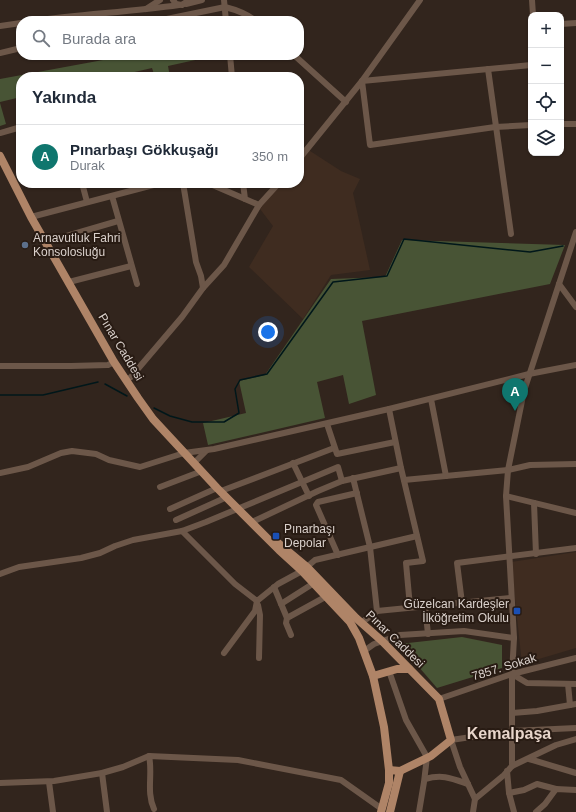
<!DOCTYPE html>
<html lang="tr">
<meta charset="utf-8">
<style>
:root{--surface:#fff;--page:#f6f6f7;--text:#1f2937;--muted:#747a83;--line:#e0e1e3;--accent:#0f766e}
body{margin:0;font-family:Helvetica,sans-serif;background:var(--page);color:var(--text)}
.controls{position:absolute;right:12px;top:12px;display:grid;overflow:hidden;border-radius:8px;box-shadow:0 1px 3px #0004}
.controls button{width:36px;height:36px;display:grid;place-items:center;padding:0;border:0;border-bottom:1px solid var(--line);background:var(--surface);color:var(--text);font:20px sans-serif}
.you{position:absolute;left:268px;top:332px;width:14px;height:14px;margin:-10px;border:3px solid #fff;border-radius:50%;background:#1a73e8;box-shadow:0 0 0 6px #1a73e833}
.badge{display:grid;place-items:center;width:26px;height:26px;border-radius:50%;background:var(--accent);color:#fff;font-size:13px;font-weight:700}
.pin{position:absolute;translate:-50% -33px;filter:drop-shadow(0 1px 2px #0008)}
.pin::after{content:'';position:absolute;top:21px;width:14px;height:12px;background:inherit;clip-path:polygon(0 0,100% 0,50% 100%)}
.list{margin:0;padding:0;list-style:none}
h2{display:flex;justify-content:space-between;align-items:center;height:52px;margin:0;padding:0 16px;font-size:17px}
h2 small{font-size:13px;font-weight:400;color:var(--muted)}
.list li{display:grid;grid-template-columns:26px 1fr auto;gap:12px;align-items:center;box-sizing:border-box;height:64px;padding:0 16px;border-top:1px solid var(--line)}
.list b{display:block;font-size:15px;white-space:nowrap}
.list p{margin:0;font-size:13px;white-space:nowrap;color:var(--muted)}
.list em{font-size:13px;font-style:normal;color:var(--muted)}
.icon{flex:none;width:22px;height:22px;fill:none;stroke:currentColor;stroke-width:2;stroke-linecap:round;stroke-linejoin:round}
.map{position:relative;flex:none;width:576px;height:812px;overflow:hidden}
.search{position:absolute;background:var(--surface);box-shadow:0 1px 3px #0004;left:16px;top:16px;width:288px;height:44px;display:flex;align-items:center;gap:10px;box-sizing:border-box;padding:0 14px;border-radius:16px;color:var(--muted);font-size:15px}
.panel{position:absolute;background:var(--surface);box-shadow:0 1px 3px #0004;left:16px;top:72px;width:288px;height:116px;border-radius:16px}
.map>svg:first-child{display:block}
.built{fill:#3f2c20}
.green{fill:#485435}
.lines{fill:none;stroke-linecap:round;stroke-linejoin:round}
.stream{stroke:#00171a;stroke-width:1.5}
.minor{stroke:#6c5749;stroke-width:6}
.major{stroke:#af8467;stroke-width:8}
.service-dot{fill:#5c6f8a;stroke:#281b13;stroke-width:1.5}
.transit-dot{fill:#1a4fb4;stroke:#281b13;stroke-width:1.5}
.labels{text-anchor:middle;stroke-width:4;stroke-linejoin:round;paint-order:stroke}
.poi-label{font-size:12px;fill:#dad1cc;stroke:#281b13;text-anchor:start}
.street-label{font-size:12px;fill:#dad1cc;stroke:#281b13}
.district-label{font-size:16px;font-weight:bold;fill:#e8d6cb;stroke:#281b13}
</style>
<div class="map">
<svg width="576" height="812" viewBox="0 0 576 812">
<rect width="100%" height="100%" fill="#32251d"/>
<g class="built">
<path d="M307 149 341 171 360 179 353 193 370 270 331 275 303 319 249 267 273 226 260 209 279 183H299V159Z"/>
<path d="M576 552V648L522 664 511 562Z"/>
</g>
<g class="green">
<path d="M130 55H218L168 66 170 77H155L152 68 113 77H21V97L0 102V79Z"/>
<path d="M0 103 6 124 0 126Z"/>
<path d="M402 240 565 245 550 284 362 321 376 395 349 404 343 375 317 382 325 418 208 445 203 423 246 413 239 381 265 375 331 279 385 277Z"/>
<path d="M462 637 502 645V668L437 688 399 644Z"/>
</g>
<g class="lines">
<g class="stream">
<path d="M105 384 127 396"/>
<path d="M0 395H43L98 382"/>
<path d="M154 408 170 416 192 422H224L239 413 235 389 240 380 267 374 333 282 387 276 404 239 530 252 563 246"/>
</g>
<g class="minor">
<path d="M173 0 176 4 182 5 189 0"/>
<path d="M224 0 226 21"/>
<path d="M532 0 533 15"/>
<path d="M186 4 202 0"/>
<path d="M146 9 160 0"/>
<path d="M32 21C81 14 130 12 179 5"/>
<path d="M157 21 225 7C237 10 247 14 256 21"/>
<path d="M561 24 576 23"/>
<path d="M0 26 21 23"/>
<path d="M0 53 21 48"/>
<path d="M230 55 232 77"/>
<path d="M294 55 346 102"/>
<path d="M531 65 362 81 370 145 495 127 531 125"/>
<path d="M488 69 511 234"/>
<path d="M561 124H576"/>
<path d="M0 133 21 127"/>
<path d="M299 159 362 81 420 0"/>
<path d="M82 183 87 202"/>
<path d="M183 183 196 262 201 276 203 288"/>
<path d="M208 183 245 199"/>
<path d="M243 183 245 199 259 205"/>
<path d="M112 196 137 284"/>
<path d="M31 217 161 183"/>
<path d="M46 242 118 221"/>
<path d="M69 282 131 266"/>
<path d="M559 284 576 307"/>
<path d="M0 366H71L108 365 114 362"/>
<path d="M126 380 131 377 182 317 203 288 224 265 259 205 279 183"/>
<path d="M431 399 446 476"/>
<path d="M327 424 337 454 395 442"/>
<path d="M194 463 206 451"/>
<path d="M293 463 309 496"/>
<path d="M401 468 423 561 406 563 410 607"/>
<path d="M0 473 28 467 61 453 72 451 96 454 109 460 140 467 184 453 214 449 389 409 529 374 576 365"/>
<path d="M353 478 370 547 377 611"/>
<path d="M404 480 508 470 530 465 576 464"/>
<path d="M160 487 202 471"/>
<path d="M221 491 334 448"/>
<path d="M506 496 576 513"/>
<path d="M534 503 536 554"/>
<path d="M170 509 217 488"/>
<path d="M176 520 227 497"/>
<path d="M252 522 318 491 342 481 401 468 389 409"/>
<path d="M182 531 235 584 257 601 278 584 302 571 315 560 417 536"/>
<path d="M338 555 316 505 318 502 357 493"/>
<path d="M0 574 19 567 81 558 100 553 115 546 133 540 182 531 206 522 338 467 342 481"/>
<path d="M274 587 287 618"/>
<path d="M462 603 457 563 576 548"/>
<path d="M281 604 314 583"/>
<path d="M258 605 260 615 259 658"/>
<path d="M425 606 428 634"/>
<path d="M361 623 377 611 511 598"/>
<path d="M291 635 286 623 287 618 327 596"/>
<path d="M364 651 374 644 400 635 464 631 514 638"/>
<path d="M224 653 255 611 257 601"/>
<path d="M389 671 406 720 427 757 424 782 419 812"/>
<path d="M512 674 527 683 576 684"/>
<path d="M568 684 570 705"/>
<path d="M439 699 512 674 576 658"/>
<path d="M512 713 537 711 576 704"/>
<path d="M149 756C153 773 146 792 154 809"/>
<path d="M529 759 576 773"/>
<path d="M512 766V674L514 638 506 496 508 470 524 391 576 232"/>
<path d="M507 771 509 793 514 812"/>
<path d="M102 773 107 812"/>
<path d="M425 779C442 774 451 778 468 784"/>
<path d="M49 782 53 812"/>
<path d="M0 783 54 781 102 773 123 767 149 756 238 760 341 780 382 809"/>
<path d="M509 793 524 790 537 784 556 789"/>
<path d="M475 799 460 767 451 740 512 731 576 728"/>
<path d="M473 812 475 799 504 775 512 766 556 745 576 739"/>
<path d="M536 812 545 804 556 789 576 790"/>
</g>
<g class="major">
<path d="M0 156 31 217 114 362 138 398 153 419 217 488 279 550 302 571 350 622 359 638 373 676 384 727 389 770V783L381 812"/>
<path d="M277 542 307 567 356 618 382 641 439 699 451 740 431 756 400 771 389 770"/>
<path d="M373 676 397 669H409"/>
<path d="M390 812 400 771"/>
</g>
</g>
<circle class="service-dot" cx="25" cy="245" r="4"/>
<g class="transit-dot">
<rect x="272" y="532" width="8" height="8" rx="2"/>
<rect x="513" y="607" width="8" height="8" rx="2"/>
</g>
<g class="labels">
<g class="poi-label">
<text x="33" y="242">Arnavutluk Fahri<tspan x="33" dy="14">Konsolosluğu</tspan></text>
<text x="284" y="533">Pınarbaşı<tspan x="284" dy="14">Depolar</tspan></text>
<text x="509" y="608" text-anchor="end">Güzelcan Kardeşler<tspan x="509" dy="14">İlköğretim Okulu</tspan></text>
</g>
<g class="street-label">
<text transform="translate(121 347) rotate(59)" y="4">Pınar Caddesi</text>
<text transform="translate(395 639) rotate(44)" y="4">Pınar Caddesi</text>
<text transform="translate(504 667) rotate(-17)" y="4">7857. Sokak</text>
</g>
<g class="district-label">
<text x="509" y="739">Kemalpaşa</text>
</g>
</g>
</svg>
<div class="controls">
<button>+</button>
<button>−</button>
<button><svg class="icon" aria-label="locate" viewBox="0 0 24 24"><circle cx="12" cy="12" r="6"/><path d="M12 2v4M12 18v4M2 12h4M18 12h4"/></svg></button>
<button><svg class="icon" aria-label="layers" viewBox="0 0 24 24"><path d="M12 4l9 5-9 5-9-5zM3 14l9 5 9-5"/></svg></button>
</div>
<div class="you"></div>
<div class="pin badge" style="left:515px;top:411px">A</div>
<div class="search"><svg class="icon" aria-label="search" viewBox="0 0 24 24"><circle cx="10" cy="10" r="6"/><path d="M15 15l6 6"/></svg>Burada ara</div>
<section class="panel">
<h2>Yakında<small></small></h2>
<ul class="list">
<li><span class="badge">A</span><div><b>Pınarbaşı Gökkuşağı</b><p>Durak</p></div><em>350 m</em></li>
</ul>
</section>
</div>
